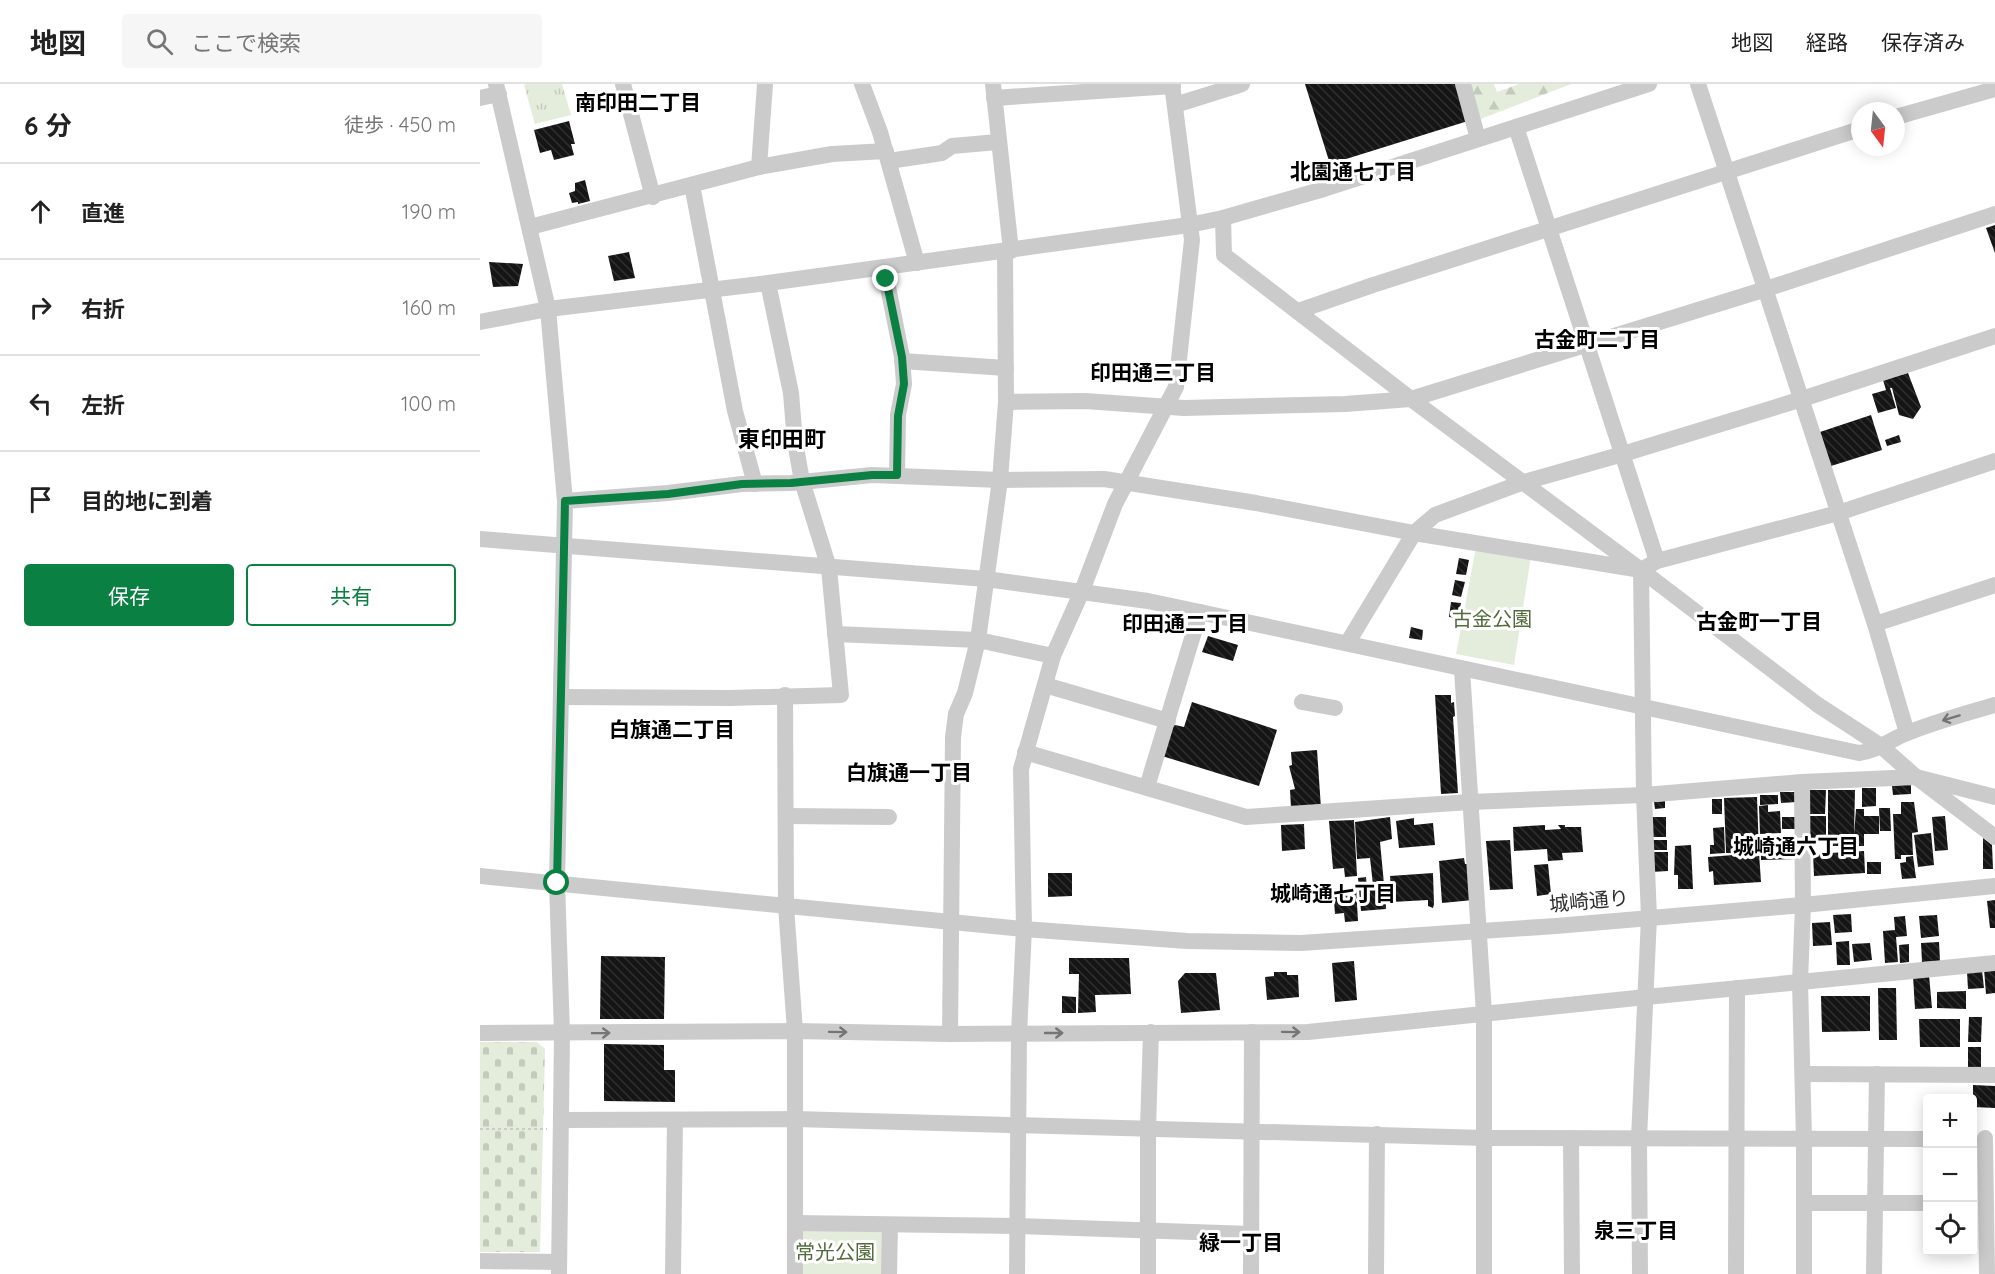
<!DOCTYPE html>
<html lang="ja">
<meta charset="utf-8">
<style>
:root{--surface:#fff;--page:#f6f6f6;--text:#222;--muted:#767676;--line:#e0e0e0;--accent:#0b8043}
body{margin:0;font-family:Quicksand,"Noto Sans JP",sans-serif;background:var(--page);color:var(--text)}
.controls{position:absolute;right:18px;bottom:18px;display:grid;overflow:hidden;border-radius:6px;box-shadow:0 3px 15px #0003}
.controls button{width:54px;height:54px;display:grid;place-items:center;padding:0;border:0;border-bottom:2px solid var(--line);background:var(--surface);color:var(--text);font:30px sans-serif}
.compass{position:absolute;left:1371px;top:18px;width:54px;height:54px;border-radius:50%;background:var(--surface);box-shadow:0 3px 15px #0003;rotate:165deg}
.stop{position:absolute;width:18px;height:18px;margin:-14px;border:4px solid #0b8043;border-radius:50%;background:#fff}
.stop.end{background:#0b8043;border-color:#fff;box-shadow:0 2px 6px #0008}
.list{margin:0;padding:0;list-style:none}
h2{display:flex;justify-content:space-between;align-items:center;height:78px;margin:0;padding:0 24px;font-size:26px}
h2 small{font-size:20px;font-weight:400;color:var(--muted)}
.list li{display:grid;grid-template-columns:39px 1fr auto;gap:18px;align-items:center;box-sizing:border-box;height:96px;padding:0 24px;border-top:2px solid var(--line)}
.list b{display:block;font-size:22px;white-space:nowrap}
.list em{font-size:20px;font-style:normal;color:var(--muted)}
.actions{display:flex;gap:12px;padding:18px 24px}
.actions a{flex:1;padding:14px 0;border:2px solid var(--accent);border-radius:6px;text-align:center;font-size:21px;color:var(--accent)}
.actions .main{background:var(--accent);color:#fff}
.icon{flex:none;width:33px;height:33px;fill:none;stroke:currentColor;stroke-width:2;stroke-linecap:round;stroke-linejoin:round}
.map{position:relative;flex:none;width:1515px;height:1190px;overflow:hidden}
header{display:flex;align-items:center;gap:36px;box-sizing:border-box;height:84px;padding:0 30px;background:var(--surface);border-bottom:2px solid var(--line)}
header strong{font-size:28px}
nav{display:flex;gap:33px;margin-inline-start:auto;font-size:21px}
.search{width:420px;height:54px;background:var(--page);display:flex;align-items:center;gap:15px;box-sizing:border-box;padding:0 21px;border-radius:6px;color:var(--muted);font-size:22px}
main{display:flex}
aside{flex:1;background:var(--surface)}
.map>svg:first-child{display:block}
.grass{fill:url(#grass-tufts)}
.forest{fill:url(#forest-firs)}
.cemetery{fill:url(#cemetery-stones)}
.park{fill:#e4ecdc}
.building{fill:url(#building-back-hatch)}
.lines{fill:none;stroke-linecap:round;stroke-linejoin:round}
.path{stroke:#cbcbcb;stroke-width:2;stroke-dasharray:3 3;stroke-linecap:butt}
.minor{stroke:#cbcbcb;stroke-width:16}
.oneway{stroke:#757575}
.route{stroke:#0b8043;stroke-width:8}
.labels{text-anchor:middle;stroke-width:6;stroke-linejoin:round;paint-order:stroke}
.park-label{font-size:20px;fill:#516b3b;stroke:#fff}
.street-label{font-size:20px;fill:#2e2e2e;stroke:#fff}
.neighbourhood-label{font-size:21px;font-weight:bold;fill:#000;stroke:#fff}
.quarter-label{font-size:22px;font-weight:bold;fill:#000;stroke:#fff}
</style>
<header>
<strong>地図</strong>
<div class="search"><svg class="icon" aria-label="search" viewBox="0 0 24 24"><circle cx="10" cy="10" r="6"/><path d="M15 15l6 6"/></svg>ここで検索</div>
<nav><a>地図</a><a>経路</a><a>保存済み</a></nav>
</header>
<main>
<aside>
<h2>6 分<small>徒歩 · 450 m</small></h2>
<ul class="list">
<li><svg class="icon" aria-label="ahead" viewBox="0 0 24 24"><path d="M12 20V5M6 11l6-6 6 6"/></svg><div><b>直進</b></div><em>190 m</em></li>
<li><svg class="icon" aria-label="right" viewBox="0 0 24 24"><path d="M7 20v-9h11M14 6l5 5-5 5"/></svg><div><b>右折</b></div><em>160 m</em></li>
<li><svg class="icon" aria-label="left" viewBox="0 0 24 24"><path d="M17 20v-9H6M10 6l-5 5 5 5"/></svg><div><b>左折</b></div><em>100 m</em></li>
<li><svg class="icon" aria-label="arrive" viewBox="0 0 24 24"><path d="M6 21V4h12l-3 4 3 4H6"/></svg><div><b>目的地に到着</b></div></li>
</ul>
<div class="actions"><a class="main">保存</a><a>共有</a></div>
</aside>
<div class="map">
<svg width="1515" height="1190" viewBox="0 0 1515 1190">
<defs>
<pattern id="grass-tufts" width="24" height="20" patternUnits="userSpaceOnUse" patternTransform="scale(1.5)"><rect width="24" height="20" fill="#e4ecdc"/><path d="M3 7l-1-3M5 7V3M7 7l1-3M15 17l-1-3M17 17v-4M19 17l1-3" fill="none" stroke="#c4cbbd"/></pattern>
<pattern id="forest-firs" width="22" height="20" patternUnits="userSpaceOnUse" patternTransform="scale(1.5)"><rect width="22" height="20" fill="#e4ecdc"/><path d="M5 1l3.5 6h-7zM16 11l3.5 6h-7z" fill="#c4cbbd"/></pattern>
<pattern id="cemetery-stones" width="16" height="16" patternUnits="userSpaceOnUse" patternTransform="scale(1.5)"><rect width="16" height="16" fill="#e4ecdc"/><path d="M2 7V4a2 2 0 0 1 4 0v3zM10 15v-3a2 2 0 0 1 4 0v3z" fill="#c4cbbd"/></pattern>
<pattern id="building-back-hatch" width="6" height="6" patternUnits="userSpaceOnUse" patternTransform="scale(1.5)"><rect width="6" height="6" fill="#151515"/><path d="M-1 5l2 2M0 0l6 6M5-1l2 2" fill="none" stroke="#2f2f2f"/></pattern>
</defs>
<rect width="100%" height="100%" fill="#fff"/>
<path class="grass" d="M47 0H82L91 31 55 40 44 1Z"/>
<path class="forest" d="M986 0H1014L1017 8 1039 0H1091L998 36Z"/>
<path class="cemetery" d="M0 958H57L65 965 60 1168H0Z"/>
<g class="park">
<path d="M996 463 1051 472 1034 581 976 570Z"/>
<path d="M320 1145 404 1147 403 1190H320Z"/>
</g>
<g class="building">
<path d="M825 0H976L988 37 850 80Z"/>
<path d="M89 37 95 60H91L94 71 74 76 71 66 60 69 54 46Z"/>
<path d="M105 96 110 117 98 120V118L92 119 89 109 95 107V99Z"/>
<path d="M1515 141V169L1506 144Z"/>
<path d="M149 168 155 194 134 197 128 172Z"/>
<path d="M9 178 43 180 38 202 13 203Z"/>
<path d="M1428 289 1441 323 1433 335 1419 331 1412 304H1410L1416 324 1398 329 1392 310 1406 306 1403 296Z"/>
<path d="M1391 331 1402 366 1351 382 1340 348Z"/>
<path d="M1419 351 1421 358 1407 362 1405 356Z"/>
<path d="M979 474 989 476 986 491 976 490Z"/>
<path d="M975 496 985 498 981 513 972 511Z"/>
<path d="M971 518 981 519 978 534 969 533Z"/>
<path d="M931 543 943 546 942 556 929 554Z"/>
<path d="M728 552 758 561 753 577 722 568Z"/>
<path d="M955 611H971V619L974 618 975 632 973 633 978 709 961 710Z"/>
<path d="M712 618 797 646 779 702 682 672 691 640 704 643Z"/>
<path d="M837 666 841 724H811L810 706 815 705 809 682 812 681 811 668Z"/>
<path d="M1431 700V710L1413 711 1412 702Z"/>
<path d="M1382 704H1396V722L1382 723Z"/>
<path d="M1329 706H1346L1345 730H1329Z"/>
<path d="M1348 706H1375L1374 751 1376 725H1384V732H1399V750H1384V762H1348Z"/>
<path d="M1300 708H1317V718L1301 719Z"/>
<path d="M1280 711H1298V720L1280 721Z"/>
<path d="M1277 713 1279 768 1246 769 1244 714Z"/>
<rect x="1232" y="715" width="10" height="15"/>
<path d="M1185 717V724L1175 725 1174 718Z"/>
<path d="M1421 718H1434L1438 748 1432 749 1433 771H1421V775H1415L1413 730H1421Z"/>
<path d="M1288 721V728L1300 727 1301 749 1280 750 1279 722Z"/>
<path d="M1399 724H1410L1411 747H1400Z"/>
<path d="M1330 732H1346V758L1329 757Z"/>
<path d="M1465 732 1468 766 1455 767 1452 733Z"/>
<path d="M910 733 912 755 900 758 904 800 893 801 890 774 877 775 875 738Z"/>
<rect x="1169" y="733" width="17" height="20"/>
<rect x="1302" y="733" width="16" height="12"/>
<path d="M934 734V741L953 739 955 761 919 764 916 737Z"/>
<path d="M874 736 877 792 865 793 864 784 853 785 849 737Z"/>
<path d="M824 740 825 765 802 767 801 741Z"/>
<path d="M1065 741V746L1081 745 1078 741H1085V743H1101L1103 768 1082 769 1083 776 1068 777 1067 765 1034 767 1033 743Z"/>
<path d="M1244 743 1245 769 1230 770V761H1234L1233 744Z"/>
<path d="M1451 749 1454 781 1438 783 1434 751Z"/>
<path d="M1316 752V775L1281 776V753Z"/>
<path d="M1503 754 1512 761 1513 785H1503Z"/>
<path d="M1030 756 1033 805 1010 806 1006 757Z"/>
<rect x="1168" y="756" width="19" height="10"/>
<path d="M1211 761 1213 805H1198V791H1194L1195 762Z"/>
<path d="M1384 767 1385 789 1334 792 1333 770Z"/>
<path d="M1170 768H1188V787L1171 788Z"/>
<path d="M1279 769 1281 798 1234 801 1233 787 1229 788 1228 773Z"/>
<path d="M1433 772 1436 794 1422 795 1420 779 1426 778V773Z"/>
<path d="M984 774 985 780H990L993 816 962 819 959 777Z"/>
<rect x="1387" y="778" width="14" height="12"/>
<path d="M1068 780 1071 810 1057 812 1054 781Z"/>
<path d="M568 789H592V812L568 813Z"/>
<path d="M953 789 954 820 953 824 948 822V816L912 818 910 792Z"/>
<path d="M886 793 887 804 905 802 906 825 881 827 878 794Z"/>
<path d="M876 803 878 837 865 838 864 829 855 830 853 805Z"/>
<path d="M808 807H817L818 816 809 818Z"/>
<path d="M1515 816V844H1510L1507 817Z"/>
<path d="M1371 830 1372 848 1355 849 1353 831Z"/>
<path d="M1457 831 1459 852 1441 854 1439 832Z"/>
<path d="M1425 832 1427 852 1416 853 1418 878 1405 879 1403 847 1415 846 1414 833Z"/>
<path d="M1350 838 1352 861 1333 862 1332 839Z"/>
<path d="M1369 857 1370 881H1357L1356 858Z"/>
<path d="M1459 858 1460 877 1442 878 1441 859Z"/>
<path d="M1390 859 1392 876 1374 878 1372 860Z"/>
<path d="M1429 860V878L1420 879 1419 861Z"/>
<path d="M121 872 185 873 184 935H120Z"/>
<path d="M589 874H649L651 910 615 911 616 928 598 929 599 890H589Z"/>
<path d="M874 877 877 916 855 918 852 879Z"/>
<path d="M1504 885H1515V909L1506 910Z"/>
<path d="M1502 886 1504 904 1488 905 1487 888Z"/>
<path d="M794 888H807V891H818L819 913 787 916 785 893 794 892Z"/>
<path d="M705 889H736L740 926 701 929 698 897Z"/>
<path d="M1449 891 1452 924 1435 925 1433 892Z"/>
<path d="M1398 904H1416L1417 956H1399Z"/>
<path d="M1486 907V925L1457 924V908Z"/>
<path d="M582 912 596 913V929H582Z"/>
<path d="M1341 912H1390V947L1342 948Z"/>
<path d="M1489 933H1502L1501 958H1488Z"/>
<path d="M1439 935H1480V963H1440Z"/>
<path d="M124 960 184 961V986H195V1018L124 1017Z"/>
<rect x="1488" y="963" width="13" height="21"/>
<path d="M1493 1001 1515 1002V1024L1493 1023Z"/>
</g>
<g class="lines">
<path class="path" d="M0 1045H67"/>
<g class="minor">
<path d="M16 0 68 225 85 417 77 799 82 949 79 1190"/>
<path d="M143 0 173 113"/>
<path d="M382 0 400 48 437 179"/>
<path d="M513 0 531 167"/>
<path d="M983 0 998 55"/>
<path d="M1218 0 1395 540 1427 649"/>
<path d="M0 14 19 10"/>
<path d="M514 14 693 2"/>
<path d="M695 21 762 0"/>
<path d="M1416 33 1515 5"/>
<path d="M1036 43 1177 477"/>
<path d="M409 77 462 69 472 62 518 58"/>
<path d="M279 83 285 0"/>
<path d="M212 101 255 327 275 400"/>
<path d="M743 134 744 171 931 315 1158 484"/>
<path d="M50 143 279 83 352 70 406 67"/>
<path d="M404 183 422 273 424 300 418 331 417 391"/>
<path d="M818 227 893 201 1380 45"/>
<path d="M0 238 68 225 288 199 709 141 743 134 844 105 1169 0"/>
<path d="M422 277 526 284"/>
<path d="M526 318 605 317 704 324 865 320 931 315 1286 205 1515 130"/>
<path d="M85 417 188 409 262 400 311 399 392 391 520 396 624 395 776 419 934 449 1161 486 1177 477 1358 429 1515 377"/>
<path d="M0 455 506 495 668 517 1379 669C1398 667 1412 654 1430 648 1458 637 1487 629 1515 621"/>
<path d="M1395 540 1515 501"/>
<path d="M355 550 498 556 573 572"/>
<path d="M868 558 934 449 955 431 1044 398 1143 370 1322 315 1515 252"/>
<path d="M982 585 1004 930V1190"/>
<path d="M565 601 688 637"/>
<path d="M305 611 306 822 315 947V1190"/>
<path d="M82 613 250 614 361 611 349 484 322 397 315 358 311 309 288 199"/>
<path d="M822 618 855 624"/>
<path d="M545 668 766 733 990 718 1164 711 1322 698 1436 693 1515 713"/>
<path d="M1322 698 1323 821 1320 898 1324 1055V1190"/>
<path d="M667 703 720 528"/>
<path d="M306 732 409 733"/>
<path d="M0 792 544 845 707 857 821 859 1076 842 1323 821 1515 802"/>
<path d="M0 949 315 947 470 950 828 948 1166 913 1515 879"/>
<path d="M470 950 473 653 476 630 485 609 498 556 520 396 526 318 525 168"/>
<path d="M1323 990 1515 991"/>
<path d="M81 1036 315 1035 1005 1054 1448 1055"/>
<path d="M1091 1054 1092 1190"/>
<path d="M1505 1054 1507 1190"/>
<path d="M1324 1119H1448"/>
<path d="M315 1139 538 1142 771 1150"/>
<path d="M0 1177 79 1178"/>
<path d="M193 1190 195 1036"/>
<path d="M409 1190 410 1141"/>
<path d="M537 1190 539 949 544 845 541 685 573 572 602 507 635 420 696 303 712 156 692 0"/>
<path d="M668 1190V1044L671 948"/>
<path d="M771 1190 772 948"/>
<path d="M896 1190 897 1050"/>
<path d="M1160 1190 1159 1055 1169 833 1164 711 1161 486 1338 621 1401 662 1436 693 1515 753"/>
<path d="M1256 1190 1257 904"/>
<path d="M1394 1190 1397 990"/>
</g>
</g>
<defs><path id="oneway-shaft" d="M-6 0H5M1.5-3L5.5 0L1.5 3" fill="none" stroke-width="1.6" stroke-linecap="round" stroke-linejoin="round" transform="scale(1.5)"/></defs>
<g class="oneway">
<use href="#oneway-shaft" transform="translate(1471 634) rotate(163)"/>
<use href="#oneway-shaft" transform="translate(358 948) rotate(1)"/>
<use href="#oneway-shaft" transform="translate(811 948) rotate(1)"/>
<use href="#oneway-shaft" transform="translate(121 949) rotate(-1)"/>
<use href="#oneway-shaft" transform="translate(574 949)"/>
</g>
<g class="lines">
<path class="route" d="M77 799 85 417 188 410 262 400 311 399 392 391H417L418 332 424 300 422 273 406 195"/>
</g>
<g class="labels">
<g class="park-label">
<text x="1012" y="542">古金公園</text>
<text x="355" y="1175">常光公園</text>
</g>
<g class="street-label">
<text transform="translate(1109 817) rotate(-5)" y="7">城崎通り</text>
</g>
<g class="neighbourhood-label">
<text x="158" y="26">南印田二丁目</text>
<text x="873" y="95">北園通七丁目</text>
<text x="1117" y="263">古金町二丁目</text>
<text x="673" y="296">印田通三丁目</text>
<text x="1279" y="545">古金町一丁目</text>
<text x="705" y="547">印田通二丁目</text>
<text x="192" y="653">白旗通二丁目</text>
<text x="429" y="696">白旗通一丁目</text>
<text x="1316" y="770">城崎通六丁目</text>
<text x="853" y="817">城崎通七丁目</text>
<text x="1156" y="1154">泉三丁目</text>
<text x="761" y="1166">緑一丁目</text>
</g>
<g class="quarter-label">
<text x="302" y="363">東印田町</text>
</g>
</g>
</svg>
<div class="controls">
<button>+</button>
<button>−</button>
<button><svg class="icon" aria-label="locate" viewBox="0 0 24 24"><circle cx="12" cy="12" r="6"/><path d="M12 2v4M12 18v4M2 12h4M18 12h4"/></svg></button>
</div>
<svg class="compass" viewBox="-18 -18 36 36"><path d="M0-13l5 13h-10z" fill="#e53935"/><path d="M0 13l5-13h-10z" fill="#767676"/></svg>
<div class="stop" style="left:77px;top:799px"></div>
<div class="stop end" style="left:406px;top:195px"></div>
</div>
</main>
